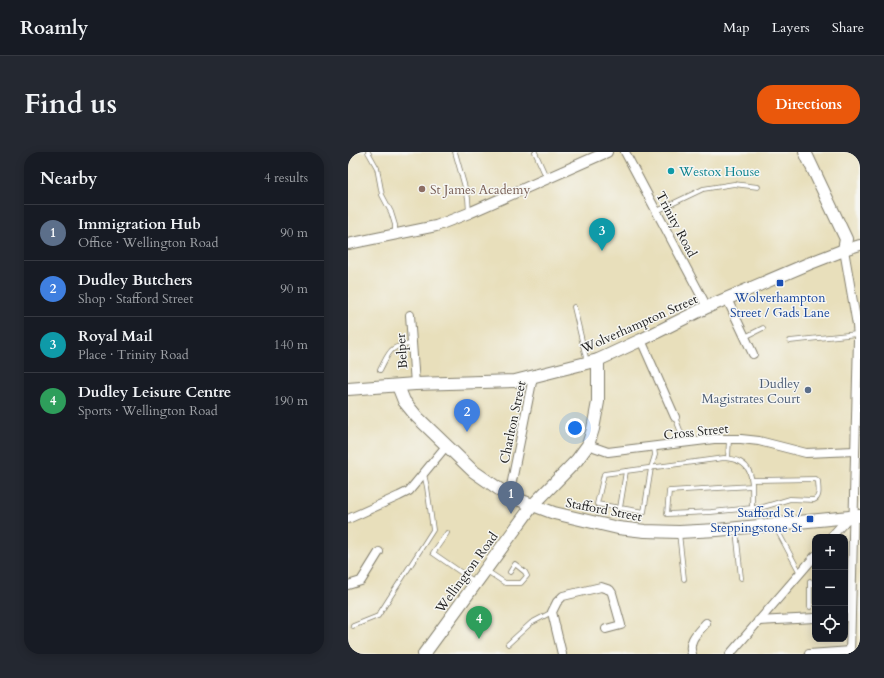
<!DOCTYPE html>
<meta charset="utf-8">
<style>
:root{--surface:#171b24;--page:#242831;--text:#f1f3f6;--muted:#9ea1a6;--line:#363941;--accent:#ea580c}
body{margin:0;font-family:Cardo,serif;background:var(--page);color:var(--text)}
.controls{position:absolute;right:12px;bottom:12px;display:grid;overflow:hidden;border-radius:8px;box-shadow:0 2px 10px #0003}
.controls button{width:36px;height:36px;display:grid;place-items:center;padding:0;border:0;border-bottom:1px solid var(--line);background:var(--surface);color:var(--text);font:20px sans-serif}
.you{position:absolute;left:227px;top:276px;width:14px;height:14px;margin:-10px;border:3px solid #fff;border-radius:50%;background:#1a73e8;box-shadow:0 0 0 6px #1a73e833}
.badge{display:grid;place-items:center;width:26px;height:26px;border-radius:50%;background:var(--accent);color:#fff;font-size:13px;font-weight:700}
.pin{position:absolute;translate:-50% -33px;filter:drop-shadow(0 1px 2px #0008)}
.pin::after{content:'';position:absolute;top:21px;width:14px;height:12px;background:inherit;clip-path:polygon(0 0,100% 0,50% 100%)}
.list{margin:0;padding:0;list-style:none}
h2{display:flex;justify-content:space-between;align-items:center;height:52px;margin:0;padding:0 16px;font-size:17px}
h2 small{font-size:13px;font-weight:400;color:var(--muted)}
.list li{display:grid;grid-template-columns:26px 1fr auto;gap:12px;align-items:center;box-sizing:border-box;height:56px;padding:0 16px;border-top:1px solid var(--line)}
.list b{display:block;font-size:15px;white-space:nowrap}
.list p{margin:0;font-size:13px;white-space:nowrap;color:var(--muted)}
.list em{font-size:13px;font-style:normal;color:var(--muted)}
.icon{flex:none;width:22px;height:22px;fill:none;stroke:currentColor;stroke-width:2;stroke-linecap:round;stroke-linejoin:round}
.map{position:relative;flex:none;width:512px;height:502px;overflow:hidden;border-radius:16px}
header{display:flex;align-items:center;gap:24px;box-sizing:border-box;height:56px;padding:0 20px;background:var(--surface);border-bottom:1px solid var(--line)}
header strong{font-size:19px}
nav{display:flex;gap:22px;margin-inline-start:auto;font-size:14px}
.intro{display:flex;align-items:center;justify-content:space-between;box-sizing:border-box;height:96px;padding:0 24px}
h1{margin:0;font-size:28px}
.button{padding:10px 18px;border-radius:16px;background:var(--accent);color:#fff;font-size:14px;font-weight:700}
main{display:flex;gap:24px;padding:0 24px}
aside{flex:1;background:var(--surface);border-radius:16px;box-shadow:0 2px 10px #0003}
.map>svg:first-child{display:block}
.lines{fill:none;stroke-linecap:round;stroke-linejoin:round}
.service-casing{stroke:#827e6c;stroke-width:5.5}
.minor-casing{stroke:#827e6c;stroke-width:10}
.tertiary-casing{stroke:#827e6c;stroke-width:12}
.secondary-casing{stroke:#827e6c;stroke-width:14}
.service{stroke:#fff;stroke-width:4}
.minor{stroke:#fff;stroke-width:8}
.tertiary{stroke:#fff;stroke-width:10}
.secondary{stroke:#fff;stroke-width:12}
.culture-dot{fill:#0f9aa8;stroke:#f6f6f2;stroke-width:1.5}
.education-dot{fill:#8d6e63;stroke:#f6f6f2;stroke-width:1.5}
.transit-dot{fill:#1a4fb4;stroke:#f6f6f2;stroke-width:1.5}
.service-dot{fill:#5c6f8a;stroke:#f6f6f2;stroke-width:1.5}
.labels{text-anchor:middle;stroke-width:3;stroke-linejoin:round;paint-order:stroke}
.culture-label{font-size:13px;fill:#0d838f;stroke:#f6f6f2;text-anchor:start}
.education-label{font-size:13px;fill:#785e54;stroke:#f6f6f2;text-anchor:start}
.street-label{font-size:13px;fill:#1c1c1c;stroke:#f6f6f2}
.transit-label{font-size:13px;fill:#164399;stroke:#f6f6f2}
.service-label{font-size:13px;fill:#4e5e75;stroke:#f6f6f2;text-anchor:end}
</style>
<header>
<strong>Roamly</strong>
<nav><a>Map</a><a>Layers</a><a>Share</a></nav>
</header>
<div class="intro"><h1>Find us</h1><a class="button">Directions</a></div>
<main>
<aside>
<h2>Nearby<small>4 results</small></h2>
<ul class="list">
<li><span class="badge" style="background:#5c6f8a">1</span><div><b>Immigration Hub</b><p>Office · Wellington Road</p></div><em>90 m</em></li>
<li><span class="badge" style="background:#3f7fe0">2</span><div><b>Dudley Butchers</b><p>Shop · Stafford Street</p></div><em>90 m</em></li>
<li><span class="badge" style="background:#0f9aa8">3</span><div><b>Royal Mail</b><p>Place · Trinity Road</p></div><em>140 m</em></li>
<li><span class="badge" style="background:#2e9e5b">4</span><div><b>Dudley Leisure Centre</b><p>Sports · Wellington Road</p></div><em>190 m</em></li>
</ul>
</aside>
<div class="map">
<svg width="512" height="502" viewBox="0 0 512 502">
<rect width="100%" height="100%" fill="#f6f6f2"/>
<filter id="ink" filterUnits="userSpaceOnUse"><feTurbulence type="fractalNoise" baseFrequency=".025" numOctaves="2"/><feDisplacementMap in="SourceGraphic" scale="8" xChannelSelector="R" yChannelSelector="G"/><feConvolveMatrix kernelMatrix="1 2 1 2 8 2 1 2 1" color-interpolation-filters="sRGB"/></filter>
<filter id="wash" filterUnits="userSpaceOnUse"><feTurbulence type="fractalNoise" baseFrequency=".012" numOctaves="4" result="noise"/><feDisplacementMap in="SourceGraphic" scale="16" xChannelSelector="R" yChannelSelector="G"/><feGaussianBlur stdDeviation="0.9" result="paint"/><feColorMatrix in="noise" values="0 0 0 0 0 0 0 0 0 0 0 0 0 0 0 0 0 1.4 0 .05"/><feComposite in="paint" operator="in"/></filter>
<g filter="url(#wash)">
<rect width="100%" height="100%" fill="#e8dfbb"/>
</g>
<g filter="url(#ink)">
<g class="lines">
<g class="service-casing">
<g id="service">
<path d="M20 0 29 16 34 43 43 60 47 73V82"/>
<path d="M107 0 120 46 121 61"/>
<path d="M187 0 199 27"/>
<path d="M309 59 355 37 386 32 410 35"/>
<path d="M226 155 239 210"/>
<path d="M397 185 415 176"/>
<path d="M442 189 509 182"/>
<path d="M32 218C42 199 41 194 64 192"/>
<path d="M327 265 337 291"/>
<path d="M380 306 381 287"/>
<path d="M278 319 256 322 249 352 296 360 303 316 307 303 306 295"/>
<path d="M404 328 468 327 470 329C470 335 473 345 466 348L442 347 412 356H404"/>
<path d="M272 356 278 319 376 306C409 308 404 331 404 356L363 360 319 362 321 339 404 334"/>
<path d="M427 374 452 421"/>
<path d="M388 378 393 426"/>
<path d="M99 381 85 401 127 430"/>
<path d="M331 381 336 427"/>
<path d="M139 419 157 431H173L179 424 177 420 167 412 162 420"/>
<path d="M462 455V429"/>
<path d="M5 474 30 464 85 378 79 335 76 322"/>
<path d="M160 492 183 471 204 460"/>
</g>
</g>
<g class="minor-casing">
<g id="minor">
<path d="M277 0 359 155"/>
<path d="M496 98 509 173 510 187 502 502"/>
<path d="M379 147 405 202"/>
<path d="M62 163 67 232"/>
<path d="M293 188 327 265"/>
<path d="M240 293 260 300 366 287H393L411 289 458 301 507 299"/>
<path d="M161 344 185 225"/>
<path d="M0 367 51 344 61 339 99 293"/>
<path d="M483 385 501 365"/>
<path d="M0 433 13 429 31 400"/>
<path d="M410 469 467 466"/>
<path d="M214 502 204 460 209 450 215 444 253 435 262 438 264 441 273 473 258 477"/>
<path d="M344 502C339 489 350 480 358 471"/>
<path d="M382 502 467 404"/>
<path d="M461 502 503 499"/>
</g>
</g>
<g class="tertiary-casing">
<g id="tertiary">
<path d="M0 92 88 74 121 61 259 0"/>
<path d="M496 98 512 93"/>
</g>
</g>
<g class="secondary-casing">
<g id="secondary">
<path d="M50 234 56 249 69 265 125 319 161 344 206 361 270 376 297 379 331 380 369 378 512 364"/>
<path d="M0 237 67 232 167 229 250 208 293 188 359 155 460 112 496 98 498 87 457 0"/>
<path d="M76 502 184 354 229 308 240 293 245 277 250 250V208"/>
</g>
</g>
<use href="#service" class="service"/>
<use href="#minor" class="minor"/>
<use href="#tertiary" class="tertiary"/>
<use href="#secondary" class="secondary"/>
</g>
</g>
<circle class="culture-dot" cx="323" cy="19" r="4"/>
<circle class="education-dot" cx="74" cy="37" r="4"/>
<g class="transit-dot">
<rect x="428" y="127" width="8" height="8" rx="2"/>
<rect x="458" y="363" width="8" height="8" rx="2"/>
</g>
<circle class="service-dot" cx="460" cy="238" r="4"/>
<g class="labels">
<g class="culture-label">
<text x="331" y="24">Westox House</text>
</g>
<g class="education-label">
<text x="82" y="42">St James Academy</text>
</g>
<g class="street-label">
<text transform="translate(329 72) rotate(62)" y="5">Trinity Road</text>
<text transform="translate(291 171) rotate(-24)" y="5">Wolverhampton Street</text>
<text transform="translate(53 199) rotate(-94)" y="5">Belper</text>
<text transform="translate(164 270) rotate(-78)" y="5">Charlton Street</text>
<text transform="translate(348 279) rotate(-6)" y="5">Cross Street</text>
<text transform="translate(256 357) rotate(11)" y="5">Stafford Street</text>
<text transform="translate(118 420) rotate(-54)" y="5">Wellington Road</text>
</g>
<g class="transit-label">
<text x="432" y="150">Wolverhampton<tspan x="432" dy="15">Street / Gads Lane</tspan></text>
<text x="454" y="365" text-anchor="end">Stafford St /<tspan x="454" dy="15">Steppingstone St</tspan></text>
</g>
<g class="service-label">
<text x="452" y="236">Dudley<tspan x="452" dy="15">Magistrates Court</tspan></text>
</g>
</g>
</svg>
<div class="controls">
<button>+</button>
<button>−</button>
<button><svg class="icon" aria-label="locate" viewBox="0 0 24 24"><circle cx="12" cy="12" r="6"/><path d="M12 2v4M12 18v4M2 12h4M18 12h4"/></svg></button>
</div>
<div class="you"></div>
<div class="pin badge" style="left:163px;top:362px;background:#5c6f8a">1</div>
<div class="pin badge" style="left:119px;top:280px;background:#3f7fe0">2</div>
<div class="pin badge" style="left:254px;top:99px;background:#0f9aa8">3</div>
<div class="pin badge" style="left:131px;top:487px;background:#2e9e5b">4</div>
</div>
</main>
